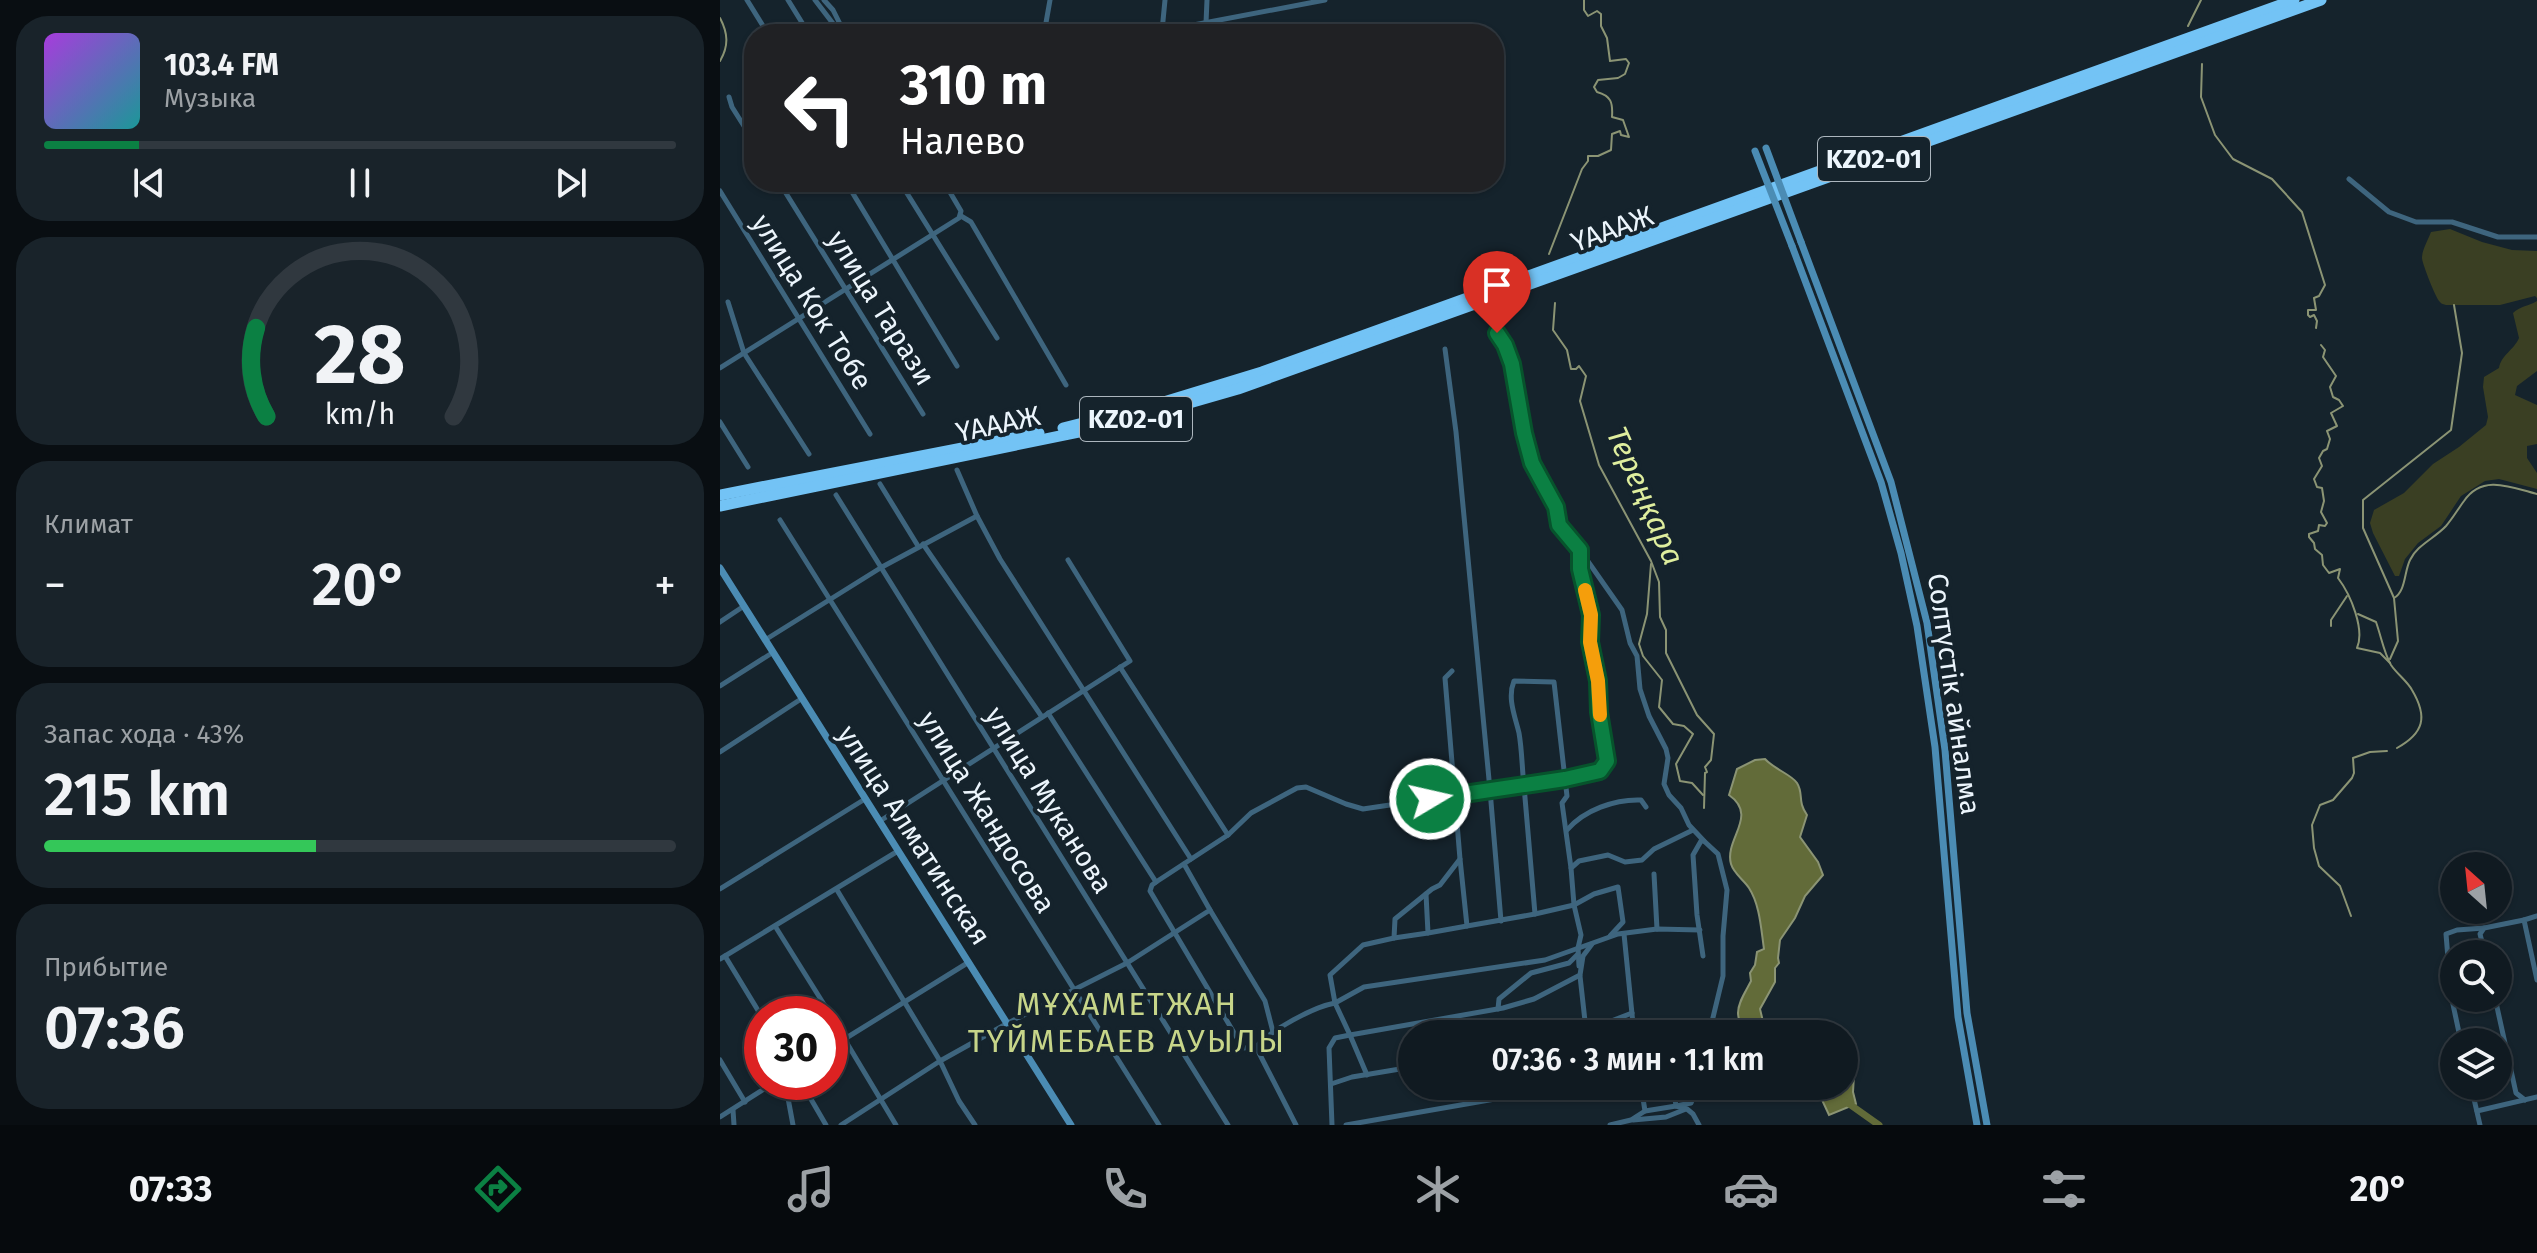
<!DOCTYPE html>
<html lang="ru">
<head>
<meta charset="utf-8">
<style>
  :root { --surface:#101a21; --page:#19232a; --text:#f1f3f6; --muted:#9ca1a5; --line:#30383f; --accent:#0b8043 }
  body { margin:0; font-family:"Fira Sans",sans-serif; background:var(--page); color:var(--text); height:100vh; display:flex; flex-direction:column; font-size:30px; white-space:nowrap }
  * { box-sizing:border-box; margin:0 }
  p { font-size:26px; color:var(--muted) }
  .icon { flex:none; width:44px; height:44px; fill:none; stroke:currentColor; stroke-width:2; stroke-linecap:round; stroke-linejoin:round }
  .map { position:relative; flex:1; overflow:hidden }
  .sheet { display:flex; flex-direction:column; gap:16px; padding:16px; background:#090e12; width:720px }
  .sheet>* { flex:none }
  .banner { position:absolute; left:24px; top:24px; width:760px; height:168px; border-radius:32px; box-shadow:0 2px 6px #0004,0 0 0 2px var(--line); background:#202124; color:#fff; overflow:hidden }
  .needle { width:52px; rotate:333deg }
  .tools { position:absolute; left:1720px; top:852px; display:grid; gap:16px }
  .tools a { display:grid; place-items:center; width:72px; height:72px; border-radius:50%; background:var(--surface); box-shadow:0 2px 6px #0004,0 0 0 2px var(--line); font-size:40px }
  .speed { position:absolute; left:24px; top:996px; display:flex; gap:16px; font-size:40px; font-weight:700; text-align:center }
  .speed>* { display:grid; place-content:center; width:104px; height:104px; border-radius:50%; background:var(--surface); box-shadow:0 2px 6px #0004,0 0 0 2px var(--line); line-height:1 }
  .speed .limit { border:12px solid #d22; background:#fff; color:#111 }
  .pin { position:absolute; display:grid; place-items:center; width:68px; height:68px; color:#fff; margin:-82px -34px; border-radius:50% 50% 50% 0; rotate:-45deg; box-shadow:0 0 8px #0007 }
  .pin .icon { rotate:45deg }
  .me { position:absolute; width:88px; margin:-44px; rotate:81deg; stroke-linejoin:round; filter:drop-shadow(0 0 6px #0008) }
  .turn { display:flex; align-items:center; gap:28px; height:168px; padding:0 24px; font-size:36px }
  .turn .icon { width:104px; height:104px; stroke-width:2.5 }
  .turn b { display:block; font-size:56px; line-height:68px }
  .big { font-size:60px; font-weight:600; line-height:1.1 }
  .sheet .card { flex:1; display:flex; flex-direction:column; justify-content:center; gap:12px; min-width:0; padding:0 28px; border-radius:32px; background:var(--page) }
  .sheet .dial { align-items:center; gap:0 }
  .dial svg { height:208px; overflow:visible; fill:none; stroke:var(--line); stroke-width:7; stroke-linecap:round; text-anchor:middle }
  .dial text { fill:var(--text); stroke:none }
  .song { display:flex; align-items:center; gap:24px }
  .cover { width:96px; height:96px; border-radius:12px; background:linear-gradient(135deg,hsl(280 70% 55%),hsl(180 70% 35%)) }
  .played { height:8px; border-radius:4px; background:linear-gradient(90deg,var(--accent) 15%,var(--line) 15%) }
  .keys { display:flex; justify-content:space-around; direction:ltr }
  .heat { display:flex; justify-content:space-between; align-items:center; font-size:44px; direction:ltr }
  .charge { height:12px; border-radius:6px; background:linear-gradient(90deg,#34c759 43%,var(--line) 0) }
  .trip { position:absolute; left:678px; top:1020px; width:460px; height:80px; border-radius:40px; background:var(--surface); box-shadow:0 2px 6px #0004,0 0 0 2px var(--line); font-weight:600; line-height:80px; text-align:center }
  .tab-bar { display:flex; height:128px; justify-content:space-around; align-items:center; background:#060a0d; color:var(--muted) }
  .tab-bar .icon { width:56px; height:56px }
  .tab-bar .selected { color:var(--accent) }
  .tab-bar b { font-size:36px; color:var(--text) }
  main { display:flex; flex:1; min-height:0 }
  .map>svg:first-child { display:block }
  .green { fill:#3a3f23 }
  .water { fill:#626b39; stroke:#8b9474; stroke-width:2 }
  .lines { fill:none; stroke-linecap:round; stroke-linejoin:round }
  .stream { stroke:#8b9474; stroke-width:2 }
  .river { stroke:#626b39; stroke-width:7 }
  .street { stroke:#3e657e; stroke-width:5 }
  .secondary { stroke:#4b8cb4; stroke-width:7 }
  .highway { stroke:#73c3f5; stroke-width:11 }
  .secondary-bridge { stroke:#4b8cb4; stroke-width:7 }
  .route-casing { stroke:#07532c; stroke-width:20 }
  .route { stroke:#0b8043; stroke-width:14 }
  .slow { stroke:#f59e0b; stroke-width:14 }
  .labels { text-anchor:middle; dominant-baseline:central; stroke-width:8; stroke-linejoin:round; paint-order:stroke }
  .shield { fill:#15232c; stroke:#acb6be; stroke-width:2 }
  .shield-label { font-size:26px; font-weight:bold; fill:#ecf5fc }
  .street-label { font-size:28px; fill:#ecf5fc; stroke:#15232c }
  .water-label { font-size:30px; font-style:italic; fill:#dfee9e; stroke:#15232c }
  .quarter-label { font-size:32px; letter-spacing:2px; fill:#c7d589; stroke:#15232c }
</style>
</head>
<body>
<main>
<section class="sheet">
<div class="card">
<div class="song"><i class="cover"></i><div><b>103.4 FM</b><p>Музыка</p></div></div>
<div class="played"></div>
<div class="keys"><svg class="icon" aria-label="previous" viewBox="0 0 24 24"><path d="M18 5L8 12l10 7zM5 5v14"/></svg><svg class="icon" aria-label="pause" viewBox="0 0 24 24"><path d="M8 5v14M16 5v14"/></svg><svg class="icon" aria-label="next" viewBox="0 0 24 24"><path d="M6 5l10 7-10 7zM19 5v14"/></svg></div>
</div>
<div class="card dial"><svg viewBox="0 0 100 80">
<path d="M14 69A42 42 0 1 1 86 69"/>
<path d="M14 69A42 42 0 0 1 10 35" stroke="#0b8043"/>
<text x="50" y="56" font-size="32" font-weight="700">28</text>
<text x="50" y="72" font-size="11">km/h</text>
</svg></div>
<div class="card"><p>Климат</p>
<div class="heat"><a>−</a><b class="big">20°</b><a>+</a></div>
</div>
<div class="card"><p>Запас хода · 43%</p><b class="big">215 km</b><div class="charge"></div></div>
<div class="card"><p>Прибытие</p><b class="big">07:36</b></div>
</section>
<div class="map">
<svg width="1817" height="1125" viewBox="0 0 1817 1125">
  <rect width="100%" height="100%" fill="#15232c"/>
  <g class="green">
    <path d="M1730 229 1762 242 1792 250 1817 251V298L1815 296 1780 305H1726C1724 304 1721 304 1720 302 1716 299 1702 263 1702 258 1702 250 1708 240 1711 232Z"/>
    <path d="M1817 301V371L1797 386 1795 395 1817 405V444L1807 446V458L1817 473V489L1779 479 1765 481 1741 496 1721 526 1698 543 1685 559 1679 576H1675L1653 533 1650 523 1654 510 1684 493 1713 464 1739 447 1766 425 1768 417 1763 387 1764 377 1779 368C1781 355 1794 350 1799 338L1793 313C1800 306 1809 306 1817 301Z"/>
  </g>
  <g class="water">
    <path d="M1045 759C1054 769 1072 775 1077 783 1084 794 1077 801 1087 815L1080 837 1098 862 1103 875 1085 896 1075 918 1060 940 1058 958 1059 963 1055 968V982L1040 1009 1046 1034H1022C1022 1026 1018 1020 1018 1013 1018 1002 1026 991 1031 981L1030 973 1035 965 1037 952 1044 949C1041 929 1040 905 1029 888 1024 880 1014 874 1011 864 1004 839 1039 816 1009 795L1017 769 1035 760Z"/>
    <polygon points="1124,1067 1134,1075 1133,1092 1136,1104 1109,1115 1097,1089 1089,1086 1124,1086"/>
  </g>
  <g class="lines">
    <g class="stream">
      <path d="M0 18C8 33 9 46 0 61"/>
      <polyline points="1468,26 1481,0"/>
      <polyline points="1482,64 1481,97 1495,135 1513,159 1552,179 1582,212 1605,285 1599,296 1594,298 1596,310 1588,310 1588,315 1590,317 1594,315 1597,321 1596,328"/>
      <path d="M829 254 862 169 868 161V156H878L891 150 892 134 900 131 901 135 909 137 903 120 892 117C893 102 891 96 877 92L874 87 878 80 898 78 905 74 909 63 906 59 890 61 887 38 881 26V14L877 11 868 16 864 10V0"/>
      <polyline points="835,303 833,330 847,350 851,369 856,369 859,366 866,376 860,401 879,465 931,561 939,582 940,617 946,630 946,653 977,715 994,734 991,760 985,767 987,772 985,773 984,808"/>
      <path d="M1601 345 1605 350 1603 357 1616 376 1610 387 1613 397 1619 400 1623 406 1611 413 1617 426 1607 431 1610 439 1607 449 1603 451 1599 458 1602 466 1594 479 1597 487 1602 488 1604 501 1601 512 1607 523 1605 526 1599 525 1598 531 1589 534V537L1594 543 1595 549 1602 555 1603 565 1609 573 1620 569 1618 578C1631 595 1645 630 1637 648L1660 653 1670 663"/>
      <polyline points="931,564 927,614 919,644 923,656 942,680 939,707 953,724 964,726 973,734 956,764 960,781 972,783 983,795"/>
      <polyline points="1674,598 1643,528 1643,500 1731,430 1742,353 1734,305"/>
      <path d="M1638 614 1656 622C1661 636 1664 653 1671 665 1677 674 1687 681 1692 690 1708 717 1704 733 1677 748"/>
      <polyline points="1611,626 1611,620 1627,596"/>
      <path d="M1670 659 1678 641 1674 598C1686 591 1684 572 1690 560 1697 545 1715 538 1726 526 1733 518 1738 509 1744 501 1762 474 1791 487 1817 494"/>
      <polyline points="1631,916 1620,886 1599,866 1594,848 1592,825 1600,805 1613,800 1632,778 1634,773 1633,758 1650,752 1667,751"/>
    </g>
    <polyline class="river" points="1125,1101 1159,1125"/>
    <g class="street">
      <polyline points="27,0 48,34"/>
      <polyline points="68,0 89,34"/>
      <polyline points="95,0 121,34"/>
      <polyline points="104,0 113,10 125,34"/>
      <polyline points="486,23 487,0"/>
      <polyline points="442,31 445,0"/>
      <polyline points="324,34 330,0"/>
      <polyline points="426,34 605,0"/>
      <polyline points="9,97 12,107 34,142"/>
      <polyline points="1629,179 1669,212 1696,222 1732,222 1778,237 1817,237"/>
      <polyline points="59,182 203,414"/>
      <polyline points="126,182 237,366"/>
      <polyline points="180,182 277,338"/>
      <polyline points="0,191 150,434"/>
      <polyline points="241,216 251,222 346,385"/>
      <polyline points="8,302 24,353 89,454"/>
      <polyline points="777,333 785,345 792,364 804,433 812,463 836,507 839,525 860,550 902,610 910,643 917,656 920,689 929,716 946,749 948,758 944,784 949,795 961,808 969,825 984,841"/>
      <polyline points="0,368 239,218 241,211 224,182"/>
      <polyline points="0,422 28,467"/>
      <polyline points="237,470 257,516 280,559 471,859"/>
      <polyline points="160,484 198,546"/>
      <polyline points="116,495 508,1125"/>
      <polyline points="60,520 439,1125"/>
      <polyline points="203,544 322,717"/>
      <polyline points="0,622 24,606"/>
      <polyline points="45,640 162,567 257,516"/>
      <polyline points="400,667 508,835 436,882"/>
      <polyline points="732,671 725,678 740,859 720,885 712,889 675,919 674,938 643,945 610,975 615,1003 644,987 825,960 898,934 937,929 980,930"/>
      <polyline points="0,686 52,653"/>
      <polyline points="328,713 436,882 432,885 430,891 523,1048 536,1047"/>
      <polyline points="0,752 81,699"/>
      <polyline points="160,821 410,661 348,560"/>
      <path d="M847 830C864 810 895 799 921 800L926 807"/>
      <polyline points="508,835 531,813 577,788 586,787 626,804 643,809 770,790 736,432 725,349"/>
      <path d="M851 868 842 803 847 796 845 779 804 786C802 768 802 750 799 733 795 716 787 698 794 681L834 682 845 779 880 771 887 761 879 712 878 681 870 642 871 615 860 569V550"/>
      <polyline points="934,874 937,929"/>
      <polyline points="0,889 145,799"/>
      <polyline points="117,890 220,1061 239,1101 255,1125"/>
      <polyline points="490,910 545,1001 553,1032"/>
      <polyline points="815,914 854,905 874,894 898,887 903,922 890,936"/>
      <polyline points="1817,916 1804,920 1817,980"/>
      <polyline points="55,926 110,1014"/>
      <polyline points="747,926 815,914 804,786 770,790 781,921"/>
      <polyline points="708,933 747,926 740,859"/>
      <polyline points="904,934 914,1034"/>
      <polyline points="674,938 708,933 706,894"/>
      <polyline points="1765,954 1760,934 1764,928 1804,920"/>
      <polyline points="5,956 42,1017"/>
      <polyline points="983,956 977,915 973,855 981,841 984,841 998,854 1007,890 1003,936 1003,976 989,1034"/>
      <polyline points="0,959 178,851"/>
      <polyline points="859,966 858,948 861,935 854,905 851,868 859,861 888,855 905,862 922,860 934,849 973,830"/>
      <polyline points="860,976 866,1030"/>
      <polyline points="1775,998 1796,1093 1805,1100"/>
      <polyline points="778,1009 779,999 811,973 849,963 857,955"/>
      <polyline points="110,1015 176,1125"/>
      <polyline points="947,1030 948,1034"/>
      <polyline points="858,1034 912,1013"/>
      <polyline points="1741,1042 1731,995 1726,934 1737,930 1764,928"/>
      <path d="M536 1047C551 1030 593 1007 615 1003L630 1035 615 1038 609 1048 612 1125"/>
      <polyline points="536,1047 576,1125"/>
      <polyline points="110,1048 249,962"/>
      <polyline points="0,1060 25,1102"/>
      <polyline points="647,1075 630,1035 783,1008 814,999 860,975 863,956 872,944"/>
      <polyline points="65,1082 73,1125"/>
      <polyline points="81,1082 106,1125"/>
      <polyline points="611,1084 632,1077 692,1067"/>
      <polyline points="921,1086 925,1111"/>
      <polyline points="953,1086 956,1106 971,1103 978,1086"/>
      <polyline points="1751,1086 1760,1125"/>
      <polyline points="13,1110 14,1125"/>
      <polyline points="1757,1111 1817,1097"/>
      <polyline points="0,1117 55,1082"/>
      <polyline points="913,1120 946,1117 966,1109"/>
      <polyline points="121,1125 220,1061 288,1023 407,963 490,910 464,864"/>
      <polyline points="626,1125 798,1095"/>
      <polyline points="890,1125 911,1120 925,1111 956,1106 967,1109 973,1114 979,1125"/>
    </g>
    <g class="secondary">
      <polyline points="1081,242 1171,482 1207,623 1225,750 1247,1013 1267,1125"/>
      <polyline points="1072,246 1161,482 1181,553 1197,626 1215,747 1238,1017 1257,1125"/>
      <polyline points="0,568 351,1125"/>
    </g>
    <g class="highway">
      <polyline points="343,428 434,405 542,372 1574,0"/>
      <polyline points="0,495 319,433"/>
      <polyline points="0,506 393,425 518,389 1601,0"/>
    </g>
    <g class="secondary-bridge">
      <polyline points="1046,148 1081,242"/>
      <polyline points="1035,151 1072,246"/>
    </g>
  </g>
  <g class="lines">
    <defs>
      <polyline id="route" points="710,799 845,779 880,771 887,761 879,712 878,681 870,642 871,615 860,569 860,550 839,525 836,507 812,463 804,433 792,364 785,345 777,333"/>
    </defs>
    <use href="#route" class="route-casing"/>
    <use href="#route" class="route"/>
    <polyline class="slow" points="865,590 871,615 870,642 878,681 880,715"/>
  </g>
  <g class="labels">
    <g class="shield">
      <rect x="1098" y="137" width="112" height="44" rx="6"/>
      <rect x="360" y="397" width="112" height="44" rx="6"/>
    </g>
    <g class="shield-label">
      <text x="1154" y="159">KZ02-01</text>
      <text x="416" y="419">KZ02-01</text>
    </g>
    <g class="street-label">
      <text transform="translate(892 229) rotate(-20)">ҮАААЖ</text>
      <text transform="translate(92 302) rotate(58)">улица Кок Тобе</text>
      <text transform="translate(161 308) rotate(58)">улица Тарази</text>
      <text transform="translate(278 424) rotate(-12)">ҮАААЖ</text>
      <text transform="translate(1234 694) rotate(82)">Солтүстік айналма</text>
      <text transform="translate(329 800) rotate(58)">улица Муканова</text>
      <text transform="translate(267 812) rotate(58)">улица Жандосова</text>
      <text transform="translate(194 835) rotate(57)">улица Алматинская</text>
    </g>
    <g class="water-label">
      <text transform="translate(925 496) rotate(66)">Тереңқара</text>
    </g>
    <g class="quarter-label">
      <text x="407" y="1004">МҰХАМЕТЖАН<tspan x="407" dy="37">ТҮЙМЕБАЕВ АУЫЛЫ</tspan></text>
    </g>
  </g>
</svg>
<div class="tools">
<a><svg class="needle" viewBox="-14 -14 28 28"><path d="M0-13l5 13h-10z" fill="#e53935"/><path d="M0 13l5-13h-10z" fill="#9ca1a5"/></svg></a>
<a><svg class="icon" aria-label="search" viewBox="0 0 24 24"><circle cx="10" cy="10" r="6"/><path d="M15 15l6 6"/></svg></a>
<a><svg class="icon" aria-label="layers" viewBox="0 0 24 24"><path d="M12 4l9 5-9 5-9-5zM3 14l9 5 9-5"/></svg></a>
</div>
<div class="speed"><div class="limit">30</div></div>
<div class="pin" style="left:777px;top:333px;background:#d93025"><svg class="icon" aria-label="arrive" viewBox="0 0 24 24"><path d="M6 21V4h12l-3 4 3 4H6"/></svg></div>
<svg class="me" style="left:710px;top:799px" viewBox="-20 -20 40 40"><circle r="17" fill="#0b8043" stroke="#fff" stroke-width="3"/><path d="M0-11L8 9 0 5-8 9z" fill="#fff"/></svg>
<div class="trip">07:36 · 3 мин · 1.1 km</div>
<div class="banner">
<div class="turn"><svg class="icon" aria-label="left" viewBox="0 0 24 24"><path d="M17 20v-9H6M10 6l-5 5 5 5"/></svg><div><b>310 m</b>Налево</div></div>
</div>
</div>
</main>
<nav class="tab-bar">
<b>07:33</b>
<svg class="icon selected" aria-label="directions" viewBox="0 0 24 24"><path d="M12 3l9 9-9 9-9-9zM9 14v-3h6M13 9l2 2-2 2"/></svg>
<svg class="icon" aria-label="music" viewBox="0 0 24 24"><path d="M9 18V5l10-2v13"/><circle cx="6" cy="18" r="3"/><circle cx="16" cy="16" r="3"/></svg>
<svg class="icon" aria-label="phone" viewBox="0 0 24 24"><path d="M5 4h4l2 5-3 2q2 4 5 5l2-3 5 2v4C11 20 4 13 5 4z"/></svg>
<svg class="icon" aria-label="climate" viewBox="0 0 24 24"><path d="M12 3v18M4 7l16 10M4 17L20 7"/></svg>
<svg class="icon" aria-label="car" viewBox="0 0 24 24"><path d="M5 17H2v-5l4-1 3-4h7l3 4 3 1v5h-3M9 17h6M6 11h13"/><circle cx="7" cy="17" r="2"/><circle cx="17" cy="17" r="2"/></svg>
<svg class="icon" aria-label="filters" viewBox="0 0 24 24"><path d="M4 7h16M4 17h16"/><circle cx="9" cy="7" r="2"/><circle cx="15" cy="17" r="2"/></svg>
<b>20°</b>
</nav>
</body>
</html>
